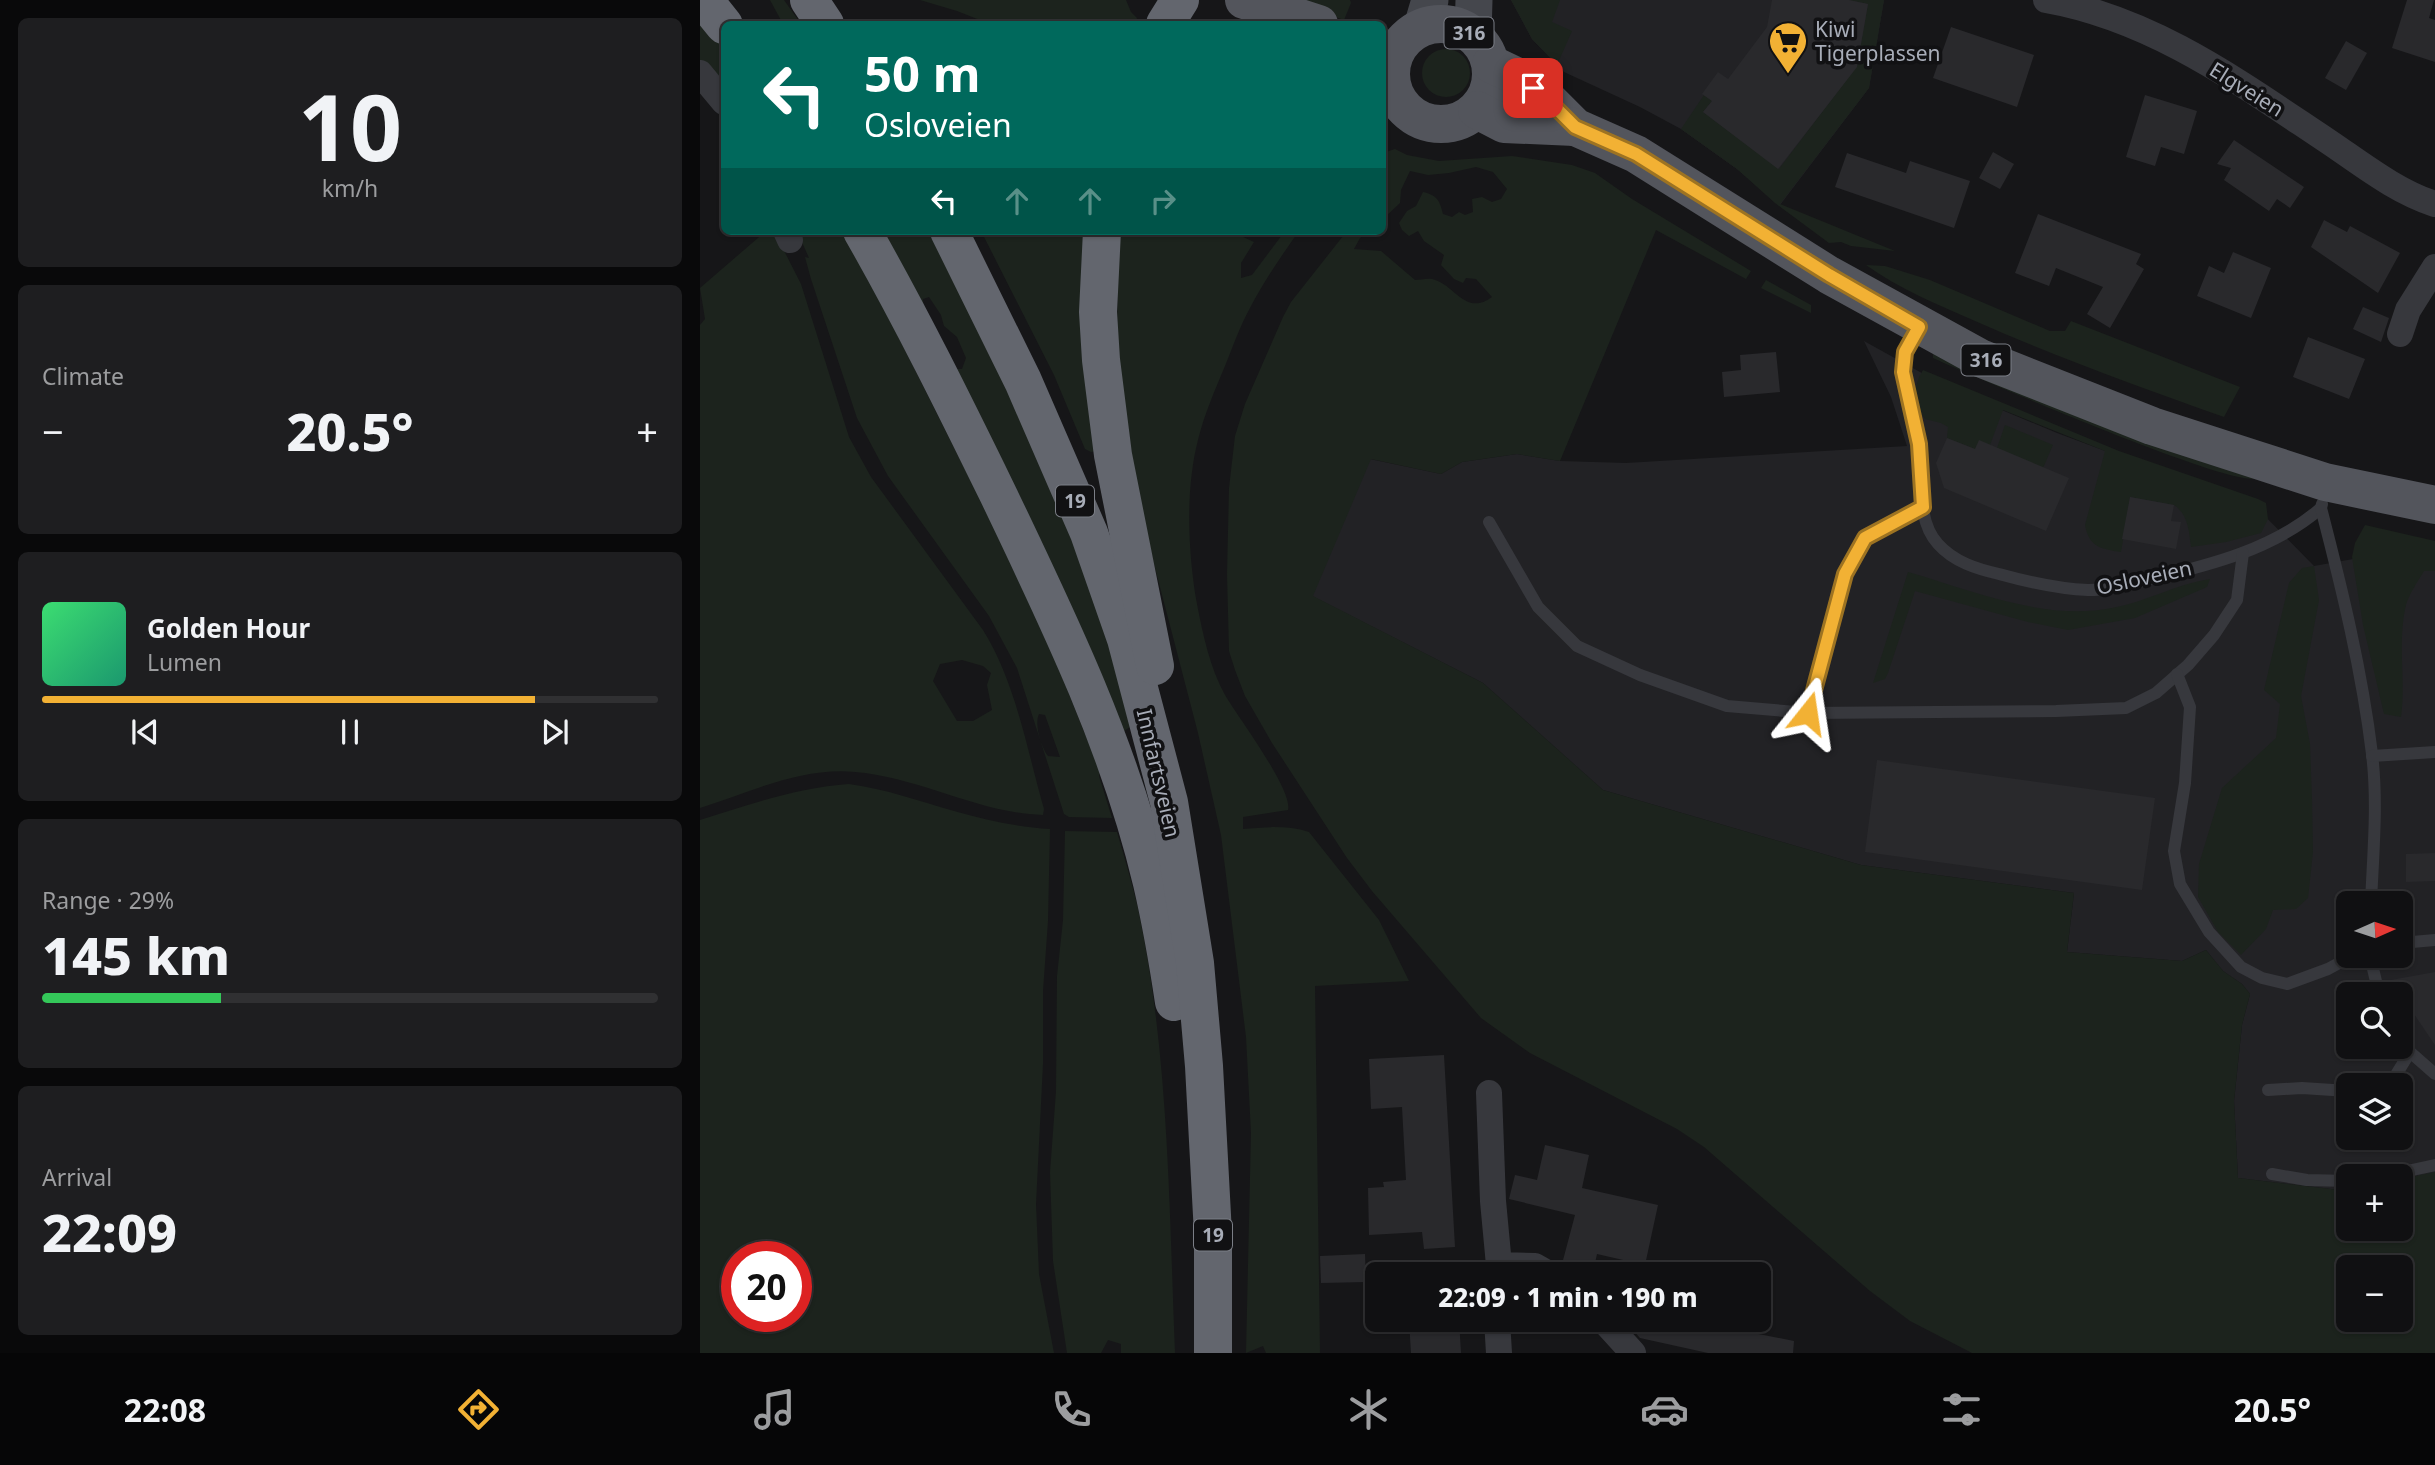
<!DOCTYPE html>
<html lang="en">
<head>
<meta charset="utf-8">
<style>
  :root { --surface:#101012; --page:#1e1e20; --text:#f1f3f6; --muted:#9c9d9f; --line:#303032; --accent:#f2b134 }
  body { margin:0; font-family:"Noto Sans",sans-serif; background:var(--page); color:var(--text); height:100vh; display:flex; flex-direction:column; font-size:26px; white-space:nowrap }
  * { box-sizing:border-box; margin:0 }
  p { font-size:23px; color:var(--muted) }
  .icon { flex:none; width:38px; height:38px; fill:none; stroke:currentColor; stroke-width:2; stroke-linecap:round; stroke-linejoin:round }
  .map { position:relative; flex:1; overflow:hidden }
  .details { display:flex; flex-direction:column; gap:18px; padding:18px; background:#09090a; width:700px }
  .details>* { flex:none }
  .banner { position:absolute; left:21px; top:21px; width:665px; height:214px; border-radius:10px; box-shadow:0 2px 5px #0004,0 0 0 2px var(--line); background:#00695c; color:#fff; overflow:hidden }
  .needle { width:46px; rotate:87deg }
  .tools { position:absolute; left:1636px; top:891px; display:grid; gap:14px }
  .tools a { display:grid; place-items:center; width:77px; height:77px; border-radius:10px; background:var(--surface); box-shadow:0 2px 5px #0004,0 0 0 2px var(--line); font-size:35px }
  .speed { position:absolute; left:21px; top:1241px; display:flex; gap:14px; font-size:35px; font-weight:700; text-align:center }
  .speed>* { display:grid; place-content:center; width:91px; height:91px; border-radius:50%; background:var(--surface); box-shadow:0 2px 5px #0004,0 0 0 2px var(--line); line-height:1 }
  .speed .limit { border:10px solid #d22; background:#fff; color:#111 }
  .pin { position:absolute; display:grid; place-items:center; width:60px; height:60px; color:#fff; margin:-30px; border-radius:14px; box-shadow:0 4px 10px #0006 }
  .me { position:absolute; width:77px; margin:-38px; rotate:15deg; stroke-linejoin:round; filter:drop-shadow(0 0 5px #0008) }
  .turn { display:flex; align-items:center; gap:24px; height:147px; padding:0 28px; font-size:32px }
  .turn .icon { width:91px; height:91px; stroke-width:2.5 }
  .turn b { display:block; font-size:49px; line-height:60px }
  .lanes { display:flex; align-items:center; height:66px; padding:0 28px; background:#0003; justify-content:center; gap:35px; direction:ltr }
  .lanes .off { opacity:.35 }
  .big { font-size:52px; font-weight:800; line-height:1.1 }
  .details .tile { flex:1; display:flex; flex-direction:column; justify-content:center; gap:10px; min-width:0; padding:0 24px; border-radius:10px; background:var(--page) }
  .details .dial { align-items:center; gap:0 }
  .dial b { font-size:91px; line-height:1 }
  .song { display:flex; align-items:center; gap:21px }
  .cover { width:84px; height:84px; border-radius:10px; background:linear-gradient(135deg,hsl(140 70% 55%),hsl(160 70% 35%)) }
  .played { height:7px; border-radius:4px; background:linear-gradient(90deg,var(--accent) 80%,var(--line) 80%) }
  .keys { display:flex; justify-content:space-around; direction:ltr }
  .heat { display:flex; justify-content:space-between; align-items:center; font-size:38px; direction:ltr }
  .charge { height:10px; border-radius:5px; background:linear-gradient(90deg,#34c759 29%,var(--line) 0) }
  .trip { position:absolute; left:665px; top:1262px; width:406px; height:70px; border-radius:10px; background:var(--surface); box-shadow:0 2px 5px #0004,0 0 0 2px var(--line); font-weight:800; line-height:70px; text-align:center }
  .menu { display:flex; height:112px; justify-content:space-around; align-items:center; background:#060607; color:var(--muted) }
  .menu .icon { width:49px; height:49px }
  .menu .current { color:var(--accent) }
  .menu b { font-size:32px; color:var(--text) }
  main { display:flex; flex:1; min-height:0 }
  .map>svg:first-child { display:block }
  .built { fill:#222225; fill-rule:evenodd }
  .green { fill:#1c231d; fill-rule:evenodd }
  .building { fill:#29292c }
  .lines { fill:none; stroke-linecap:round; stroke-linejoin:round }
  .lane { stroke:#37383d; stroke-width:12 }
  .street { stroke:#37383d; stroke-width:26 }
  .secondary { stroke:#45474d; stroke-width:37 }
  .primary { stroke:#53555c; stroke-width:38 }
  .highway { stroke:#63666e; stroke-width:38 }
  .route-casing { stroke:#9d7322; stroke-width:18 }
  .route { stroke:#f2b134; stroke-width:12 }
  .labels { text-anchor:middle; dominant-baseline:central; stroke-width:7; stroke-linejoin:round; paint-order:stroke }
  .shield { fill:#111113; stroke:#7b7e86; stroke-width:2 }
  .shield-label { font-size:19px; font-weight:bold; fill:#a8adb8 }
  .poi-label { font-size:21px; fill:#a8adb8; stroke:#111113; text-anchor:start }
  .street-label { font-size:21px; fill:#a8adb8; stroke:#111113 }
</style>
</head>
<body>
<main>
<section class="details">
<div class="tile dial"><b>10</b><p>km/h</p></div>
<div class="tile"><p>Climate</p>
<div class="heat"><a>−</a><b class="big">20.5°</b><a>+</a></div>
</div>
<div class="tile">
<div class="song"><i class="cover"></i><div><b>Golden Hour</b><p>Lumen</p></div></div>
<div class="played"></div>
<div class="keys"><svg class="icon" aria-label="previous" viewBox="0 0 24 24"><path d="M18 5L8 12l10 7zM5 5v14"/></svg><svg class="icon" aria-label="pause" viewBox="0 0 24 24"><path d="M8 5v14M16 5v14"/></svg><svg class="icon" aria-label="next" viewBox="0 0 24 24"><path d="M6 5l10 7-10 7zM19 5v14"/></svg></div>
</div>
<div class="tile"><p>Range · 29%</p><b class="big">145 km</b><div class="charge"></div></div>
<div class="tile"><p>Arrival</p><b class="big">22:09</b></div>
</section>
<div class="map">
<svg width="1735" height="1353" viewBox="0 0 1735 1353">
  <rect width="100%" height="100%" fill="#161618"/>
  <g class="built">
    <polygon points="811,0 1184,0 1169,88 1080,205 1037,169 981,129 940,107 864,72 832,39"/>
    <path d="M1164 341 1247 387 1357 433 1443 465 1551 502 1614 566 1653 559 1685 536 1735 547V1201L1701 1197V1176H1648V1191L1538 1178 1534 1101 1542 1025 1550 994 1542 984 1523 971 1506 950 1482 961 1367 952 1374 893 1161 865 903 790 783 683 612 596 670 459 741 474 762 462 817 454 860 461 926 463 1207 446 1191 397ZM1648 903H1701V956H1648ZM1648 994H1701V1046H1648ZM1648 1085H1701V1138H1648Z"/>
  </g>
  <g class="green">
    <polygon points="70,0 84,0 101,24 83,24"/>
    <polygon points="220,0 426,0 431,12 437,18 435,24 290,24 257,11"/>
    <polygon points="585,0 650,0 651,3 644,20"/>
    <polygon points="811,0 860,0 852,22 872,31 857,65 832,39"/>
    <polygon points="1149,0 1184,0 1169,88 1080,204 1195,251 1151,246 1141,242 1129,243 1075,203 1037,169 981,129 1004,95 1012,101 1003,112 1079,169 1157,66 1168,4"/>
    <polygon points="0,17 24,47 24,90 0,60"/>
    <circle cx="746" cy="73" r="24"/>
    <path d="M695 149 707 155 739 161 812 156 872 165 895 173 932 199 1051 271 1046 279 956 230 860 461 817 454 762 462 741 474 671 459 613 596 783 683 903 790 1161 865 1374 893 1367 952 1482 961 1506 950 1523 971 1542 984 1550 994 1542 1025 1534 1101 1538 1178 1648 1191V1228H1701V1179L1735 1172V1353H1272L1210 1321 1170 1291 1004 1147 977 1129 830 1053 781 1018 672 891 647 858 572 743 545 696 535 670 529 651 527 574 529 488 535 436 545 404 583 317 591 302 647 231H668L660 238 654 249 681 251 715 280C720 280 727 278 732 279 755 284 765 317 792 297L776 279 766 278 763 283 754 279 741 265 744 255 724 241 718 231 709 236 702 230 699 223 707 211 716 206 723 192C737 195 740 201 743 214L752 217 759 212 765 215 773 212 772 199 782 197 792 202 801 199 807 189 793 172 776 167 749 173 728 175 710 171 701 190 700 203 683 219V153ZM1648 1267H1701V1320H1648Z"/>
    <path d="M66 231H74L101 284 149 437 171 477 283 630C316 683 327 750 344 809L343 815C278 813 219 777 155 772 102 767 50 792 0 808V325L5 319 0 288ZM262 660 283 666 291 673 287 685 292 710 273 721H257L233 681 240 664Z"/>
    <path d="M97 231H145L331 600 400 771 399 776 412 818 369 817 364 814 317 668 289 616 188 476 157 418 111 279 105 257 109 258ZM339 714 345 715 360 757 348 756C341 747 334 724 339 714Z"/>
    <path d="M177 231H228L295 360 370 533 409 641 430 727 424 731ZM229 297 241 315 244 326 257 337 266 358 262 369H254L224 313 223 299Z"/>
    <polygon points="281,231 387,231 397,451 391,452 385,449 354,375"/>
    <path d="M418 231H537L541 236 554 242 541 263V278L552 275 585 231H599C577 262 554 296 539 331 534 342 530 354 525 366 515 390 504 415 498 440 485 490 488 554 497 604 503 635 510 668 525 695 538 717 593 790 588 810L543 817V829C565 827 587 825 609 832L679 920 709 981 615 986 620 1353H566L563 1346 546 1353 551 1133 546 1037 521 835 498 733 454 564 437 489 417 353Z"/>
    <path d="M1166 265 1185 266 1230 280 1350 331H1365L1371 321 1540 387 1524 417C1440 387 1356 357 1275 321 1237 304 1199 289 1166 265Z"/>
    <polygon points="1066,280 1111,305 1111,313 1061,288"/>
    <path d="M1233 353 1555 478C1532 488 1272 376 1233 358Z"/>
    <path d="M1223 370 1419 451 1558 499 1566 503 1568 519 1561 533 1526 542 1491 547C1489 531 1488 514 1474 505L1430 497 1421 552C1401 549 1389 547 1385 525L1405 451 1303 410 1290 445 1275 449 1247 438 1248 427 1241 423 1225 419C1214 403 1212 387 1223 370Z"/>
    <polygon points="1305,425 1353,445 1343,468 1297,448"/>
    <path d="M1665 525 1735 541V571H1724C1718 581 1709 594 1706 605 1697 642 1706 680 1701 717L1684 714 1663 625 1652 557 1655 543Z"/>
    <polygon points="1614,566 1619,600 1601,696 1610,744 1612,799 1613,852 1608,898 1596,909 1573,910 1566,929 1541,955 1518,932 1498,897 1499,864 1522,788 1576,738 1580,704 1564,690 1589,583 1602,568"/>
    <path d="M1208 572C1274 591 1343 621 1412 608 1446 602 1476 584 1510 579L1507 587 1435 618 1368 630 1328 622 1215 591 1188 673 1185 679 1173 683Z"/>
    <path d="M149 784C186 789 219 801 254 811 285 820 318 827 350 829L348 921 343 991V1064L336 1204 339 1274 354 1353H0V820C48 805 99 787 149 784ZM37 1256H96V1316H37Z"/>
    <path d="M365 831 417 832C424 856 431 880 437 904 469 1049 469 1205 475 1353H421V1344L408 1340 401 1353H367L353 1261 350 1172 356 1091 357 976 363 920Z"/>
  </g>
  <g class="building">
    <polygon points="1072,0 1149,0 1168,4 1157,67 1078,169 1003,112 1012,101 1002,94 1018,72 1028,79 1067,27"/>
    <polygon points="1707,0 1734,0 1729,18 1735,20 1735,62 1692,48"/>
    <polygon points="1251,27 1334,55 1317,107 1233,78"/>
    <polygon points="1646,41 1667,53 1646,90 1625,78"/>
    <polygon points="1445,95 1497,111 1484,154 1461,147 1455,166 1426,157"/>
    <polygon points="1534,140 1604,187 1590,208 1577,199 1569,211 1524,180 1531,168 1517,164"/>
    <polygon points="1293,152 1314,164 1300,189 1279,178"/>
    <polygon points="1147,153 1206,173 1210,161 1270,181 1254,228 1135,187"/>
    <polygon points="1338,214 1441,254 1436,264 1444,269 1410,328 1387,314 1403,287 1356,268 1349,286 1315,273"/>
    <polygon points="1624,220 1647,232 1650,226 1700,253 1678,293 1611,247"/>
    <polygon points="1533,252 1571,268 1551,318 1497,296 1509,266 1524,273"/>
    <polygon points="1663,307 1689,318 1681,342 1653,329"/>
    <polygon points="1608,337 1665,359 1649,399 1593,377"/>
    <polygon points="1076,352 1080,392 1024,397 1022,372 1041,370 1040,355"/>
    <polygon points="1247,438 1275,449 1279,440 1369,478 1346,531 1244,488 1236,463"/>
    <polygon points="1430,497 1474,505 1471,521 1481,522 1476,549 1422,539"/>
    <polygon points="1177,760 1455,798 1442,890 1165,852"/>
    <polygon points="1735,853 1735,881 1706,882 1706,854"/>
    <polygon points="1735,972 1735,1045 1691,980"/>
    <polygon points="744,1055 755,1247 724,1249 722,1232 669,1235 668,1188 684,1187 683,1182 706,1180 702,1107 671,1109 669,1059"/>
    <polygon points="845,1145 889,1155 882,1188 958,1205 945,1265 897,1254 893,1272 862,1264 875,1215 809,1199 815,1175 837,1180"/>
    <polygon points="665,1254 666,1282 621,1283 620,1256"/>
    <polygon points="988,1260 1025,1268 1024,1274 984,1274"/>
    <polygon points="709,1320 759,1320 761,1353 711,1353"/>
    <polygon points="924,1320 1014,1320 1013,1325 1094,1341 1093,1353 1008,1353 940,1338"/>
  </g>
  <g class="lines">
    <g class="lane">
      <path d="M1218 330C1213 337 1207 345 1205 353 1198 379 1214 416 1219 442 1225 475 1214 518 1238 544 1254 562 1277 569 1299 574 1328 582 1358 589 1388 590 1409 590 1430 584 1451 579 1510 565 1574 549 1621 508"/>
      <path d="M1622 504 1621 508C1642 589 1662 671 1672 754 1678 803 1673 854 1671 903"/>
      <polyline points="789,522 838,607 877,646 940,675 1027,706 1108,713 1356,711 1426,708 1456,693 1488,665 1514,635 1537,600 1543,553"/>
      <polyline points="1477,674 1490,707 1485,783 1474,851 1480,884 1509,932 1541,967 1562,978 1587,984 1628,969 1652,956"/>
      <polyline points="1108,713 1145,574 1165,539 1223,507"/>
      <polyline points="1672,756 1735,752"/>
      <polyline points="1701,943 1735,940"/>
      <polyline points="1670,956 1679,994"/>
      <polyline points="1701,1040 1710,1052 1735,1074"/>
      <polyline points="1687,1085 1691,1083 1710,1052"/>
      <polyline points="1568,1090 1602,1088 1648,1091"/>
      <polyline points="1572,1174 1607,1180 1648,1181"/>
      <polyline points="1684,1176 1735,1165"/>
    </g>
    <g class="street">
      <path d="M1346 0C1454 19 1540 83 1629 142 1663 165 1697 192 1735 204"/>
      <polyline points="0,73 24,102"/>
      <polyline points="86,231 90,240"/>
      <polyline points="1700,334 1708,310 1735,267"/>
      <polyline points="789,1093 793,1201 799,1265 835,1266 849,1274"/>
      <polyline points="797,1320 799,1353"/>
      <polyline points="903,1320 933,1353"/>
    </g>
    <g class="secondary">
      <polyline points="722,27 730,0"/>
      <polyline points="773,35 774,0"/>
    </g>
    <g class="primary">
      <polyline points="544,0 619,24"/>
      <circle cx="741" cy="74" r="50"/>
      <polyline points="791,64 820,78 845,97 875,127 936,154 1129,275 1280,358 1452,426 1554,459 1625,482 1735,505"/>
      <polyline points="777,110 804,124 875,127"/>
    </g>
    <g class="highway">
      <polyline points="4,0 24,25"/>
      <polyline points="109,0 125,24"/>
      <polyline points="465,24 480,0"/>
      <path d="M162 231C211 317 255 406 298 494 358 619 420 747 452 883 461 922 468 962 474 1002"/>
      <polyline points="249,231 323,381 389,533 426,639 469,802 495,963 504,1066 513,1234 513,1353"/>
      <polyline points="402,231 398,312 401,360 413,455 455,666"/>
    </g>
  </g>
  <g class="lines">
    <defs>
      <polyline id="route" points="833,88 845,97 875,127 936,154 1129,275 1219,327 1205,352 1203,372 1219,444 1223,507 1165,538 1145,574 1108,713"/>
    </defs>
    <use href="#route" class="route-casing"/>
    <use href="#route" class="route"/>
  </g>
  <defs>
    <symbol id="supermarket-pin" viewBox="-11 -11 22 30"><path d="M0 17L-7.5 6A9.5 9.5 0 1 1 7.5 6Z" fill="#f2b134" stroke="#111113"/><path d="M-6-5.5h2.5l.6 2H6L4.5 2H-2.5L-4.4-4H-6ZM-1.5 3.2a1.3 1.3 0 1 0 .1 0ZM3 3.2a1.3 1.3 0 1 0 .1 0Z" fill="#111"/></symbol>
  </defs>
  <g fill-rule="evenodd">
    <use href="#supermarket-pin" x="1066" y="19" width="44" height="60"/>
  </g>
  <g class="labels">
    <g class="shield">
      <rect x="744.5" y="17.5" width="49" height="31" rx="5"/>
      <rect x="1261.5" y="344.5" width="49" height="31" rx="5"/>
      <rect x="356" y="485.5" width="38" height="31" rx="5"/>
      <rect x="494" y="1219.5" width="38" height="31" rx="5"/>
    </g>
    <g class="shield-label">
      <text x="769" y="33">316</text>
      <text x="1286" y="360">316</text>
      <text x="375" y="501">19</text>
      <text x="513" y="1235">19</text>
    </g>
    <g class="poi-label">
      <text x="1115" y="29">Kiwi<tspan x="1115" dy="24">Tigerplassen</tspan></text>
    </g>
    <g class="street-label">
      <text transform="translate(1547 89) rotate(32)">Elgveien</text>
      <text transform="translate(1444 577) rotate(-12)">Osloveien</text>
      <text transform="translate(459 773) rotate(77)">Innfartsveien</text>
    </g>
  </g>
</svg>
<div class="tools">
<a><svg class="needle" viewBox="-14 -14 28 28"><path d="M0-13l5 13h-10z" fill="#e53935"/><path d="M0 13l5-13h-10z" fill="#9c9d9f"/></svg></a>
<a><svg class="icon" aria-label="search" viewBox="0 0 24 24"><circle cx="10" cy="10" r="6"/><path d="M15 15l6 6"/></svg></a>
<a><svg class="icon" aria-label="layers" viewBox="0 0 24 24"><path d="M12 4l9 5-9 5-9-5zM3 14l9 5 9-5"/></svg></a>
<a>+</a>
<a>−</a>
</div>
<div class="speed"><div class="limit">20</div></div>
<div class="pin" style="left:833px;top:88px;background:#d93025"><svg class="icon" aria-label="arrive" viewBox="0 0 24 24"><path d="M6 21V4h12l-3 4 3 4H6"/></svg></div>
<svg class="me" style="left:1108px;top:713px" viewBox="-20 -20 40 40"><path d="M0-17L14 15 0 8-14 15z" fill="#f2b134" stroke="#fff" stroke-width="4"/></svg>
<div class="trip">22:09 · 1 min · 190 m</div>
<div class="banner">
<div class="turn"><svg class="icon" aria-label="left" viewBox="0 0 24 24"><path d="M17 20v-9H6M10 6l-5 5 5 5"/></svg><div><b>50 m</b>Osloveien</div></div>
<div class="lanes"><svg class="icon" aria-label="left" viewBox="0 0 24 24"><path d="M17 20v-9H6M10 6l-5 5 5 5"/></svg><svg class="icon off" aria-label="ahead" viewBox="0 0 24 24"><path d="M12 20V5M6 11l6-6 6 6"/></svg><svg class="icon off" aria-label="ahead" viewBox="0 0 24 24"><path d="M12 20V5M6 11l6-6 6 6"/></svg><svg class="icon off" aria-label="right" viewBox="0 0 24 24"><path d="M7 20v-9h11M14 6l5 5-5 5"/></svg></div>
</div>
</div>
</main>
<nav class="menu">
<b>22:08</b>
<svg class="icon current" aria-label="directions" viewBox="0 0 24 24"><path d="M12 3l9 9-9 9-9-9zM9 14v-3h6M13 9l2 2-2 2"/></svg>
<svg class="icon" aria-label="music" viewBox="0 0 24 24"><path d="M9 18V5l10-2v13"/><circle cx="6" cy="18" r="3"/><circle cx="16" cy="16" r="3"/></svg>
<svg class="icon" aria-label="phone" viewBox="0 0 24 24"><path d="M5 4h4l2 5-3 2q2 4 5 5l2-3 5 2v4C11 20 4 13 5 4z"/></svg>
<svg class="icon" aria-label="climate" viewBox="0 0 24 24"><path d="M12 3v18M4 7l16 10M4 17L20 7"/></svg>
<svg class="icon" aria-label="car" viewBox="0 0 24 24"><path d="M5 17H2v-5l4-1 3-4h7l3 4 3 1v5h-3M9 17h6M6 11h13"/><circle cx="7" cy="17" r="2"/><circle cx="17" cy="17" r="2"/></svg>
<svg class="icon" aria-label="filters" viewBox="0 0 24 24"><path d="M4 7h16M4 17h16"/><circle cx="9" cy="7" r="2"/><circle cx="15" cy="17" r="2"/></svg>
<b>20.5°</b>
</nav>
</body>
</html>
